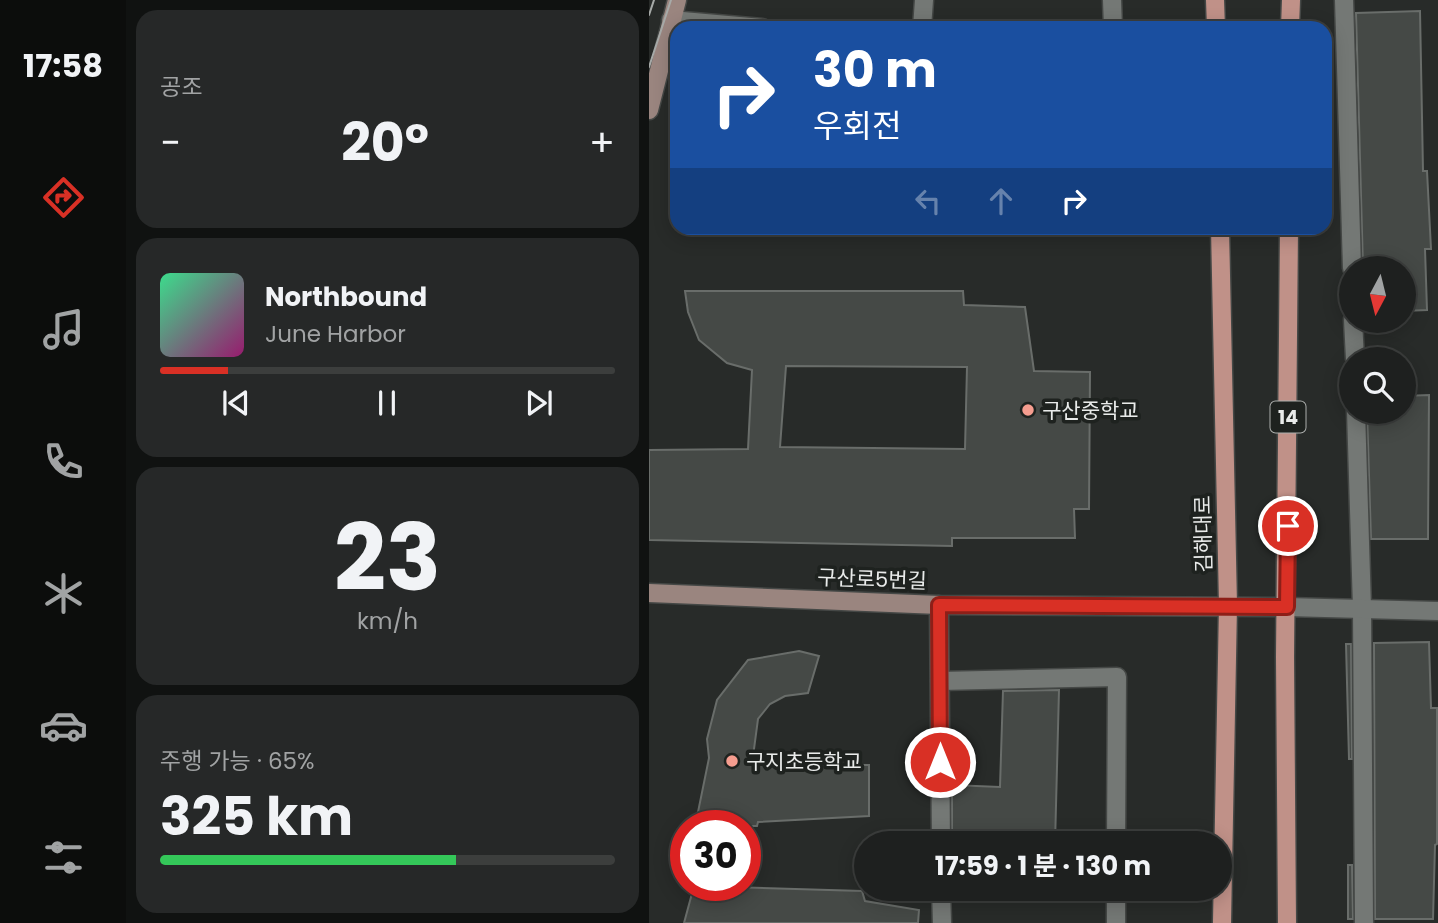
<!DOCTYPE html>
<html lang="ko">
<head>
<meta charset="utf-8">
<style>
  :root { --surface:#1e201f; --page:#262828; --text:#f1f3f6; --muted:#a1a3a4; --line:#3c3e3d; --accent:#d93025 }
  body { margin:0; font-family:Poppins,"Noto Sans KR",sans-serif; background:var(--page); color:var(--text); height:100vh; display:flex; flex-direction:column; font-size:26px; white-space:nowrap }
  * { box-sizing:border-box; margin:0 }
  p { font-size:23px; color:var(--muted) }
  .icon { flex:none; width:38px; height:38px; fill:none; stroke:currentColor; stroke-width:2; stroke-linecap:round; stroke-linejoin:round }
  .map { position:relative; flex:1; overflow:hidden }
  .sheet { display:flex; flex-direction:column; gap:10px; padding:10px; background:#101211; width:523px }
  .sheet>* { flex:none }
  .banner { position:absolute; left:21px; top:21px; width:662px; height:214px; border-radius:21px; box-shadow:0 4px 18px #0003,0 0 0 2px var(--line); background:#1a4fa0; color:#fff; overflow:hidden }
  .needle { width:46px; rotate:187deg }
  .buttons { position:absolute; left:690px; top:256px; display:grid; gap:14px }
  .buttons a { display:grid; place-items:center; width:77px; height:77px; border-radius:50%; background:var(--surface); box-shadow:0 4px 18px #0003,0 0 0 2px var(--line); font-size:35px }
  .speed { position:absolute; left:21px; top:810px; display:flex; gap:14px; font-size:35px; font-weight:700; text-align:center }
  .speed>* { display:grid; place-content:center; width:91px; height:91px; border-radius:50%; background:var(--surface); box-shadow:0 4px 18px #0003,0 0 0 2px var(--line); line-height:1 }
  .speed .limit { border:10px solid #d22; background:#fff; color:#111 }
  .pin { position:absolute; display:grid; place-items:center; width:60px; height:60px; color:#fff; margin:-30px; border:4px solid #fff; border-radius:50%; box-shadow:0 2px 7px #0007 }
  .me { position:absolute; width:77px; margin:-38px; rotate:0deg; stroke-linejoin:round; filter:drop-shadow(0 0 5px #0008) }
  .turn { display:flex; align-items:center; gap:24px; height:147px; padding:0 28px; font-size:32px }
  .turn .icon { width:91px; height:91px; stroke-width:2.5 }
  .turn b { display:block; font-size:49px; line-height:60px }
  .lanes { display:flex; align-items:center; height:66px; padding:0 28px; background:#0003; justify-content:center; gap:35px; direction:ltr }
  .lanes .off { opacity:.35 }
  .big { font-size:52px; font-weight:700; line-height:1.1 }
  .sheet .tile { flex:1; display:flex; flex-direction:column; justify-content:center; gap:10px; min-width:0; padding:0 24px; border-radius:21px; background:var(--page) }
  .sheet .dial { align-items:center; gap:0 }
  .dial b { font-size:91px; line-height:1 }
  .song { display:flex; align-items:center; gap:21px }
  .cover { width:84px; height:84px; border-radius:10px; background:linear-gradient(135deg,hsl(150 70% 55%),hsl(320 70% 35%)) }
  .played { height:7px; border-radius:4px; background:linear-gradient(90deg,var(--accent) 15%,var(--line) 15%) }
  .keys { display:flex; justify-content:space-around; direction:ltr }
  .heat { display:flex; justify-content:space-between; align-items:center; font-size:38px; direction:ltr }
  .charge { height:10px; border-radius:5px; background:linear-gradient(90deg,#34c759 65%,var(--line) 0) }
  .trip { position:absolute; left:205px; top:831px; width:378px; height:70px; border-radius:35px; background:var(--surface); box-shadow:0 4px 18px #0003,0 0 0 2px var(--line); font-weight:700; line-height:70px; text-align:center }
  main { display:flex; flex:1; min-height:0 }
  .menu { display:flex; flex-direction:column; width:126px; justify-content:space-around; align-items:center; background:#0c0d0c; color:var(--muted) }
  .menu .icon { width:49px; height:49px }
  .menu .selected { color:var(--accent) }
  .menu b { font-size:32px; color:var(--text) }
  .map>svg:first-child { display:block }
  .building { fill:#454946; stroke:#696d6a; stroke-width:2; fill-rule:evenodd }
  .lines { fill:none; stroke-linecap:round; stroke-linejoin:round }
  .street-casing { stroke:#454846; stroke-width:21 }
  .secondary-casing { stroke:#454846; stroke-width:21 }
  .primary-casing { stroke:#454846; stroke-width:21 }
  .street { stroke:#747875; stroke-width:18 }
  .secondary { stroke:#9a857f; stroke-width:18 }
  .primary { stroke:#c09188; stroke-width:18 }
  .tram { stroke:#a7aaa8; stroke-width:2 }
  .route-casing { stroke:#8d1f18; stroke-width:18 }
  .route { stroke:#d93025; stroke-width:12 }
  .poi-dot { fill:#f59d8f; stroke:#1e221f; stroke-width:2.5 }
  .labels { text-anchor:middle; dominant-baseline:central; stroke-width:7; stroke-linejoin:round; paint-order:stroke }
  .shield { fill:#1e221f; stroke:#acafad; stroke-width:2 }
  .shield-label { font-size:19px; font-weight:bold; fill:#e9ebea }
  .poi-label { font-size:21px; fill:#e9ebea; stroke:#1e221f; text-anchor:start }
  .street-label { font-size:21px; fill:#e9ebea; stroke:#1e221f }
</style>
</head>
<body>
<main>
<nav class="menu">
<b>17:58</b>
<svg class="icon selected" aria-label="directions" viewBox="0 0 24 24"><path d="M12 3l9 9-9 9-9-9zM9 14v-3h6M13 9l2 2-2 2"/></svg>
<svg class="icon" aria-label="music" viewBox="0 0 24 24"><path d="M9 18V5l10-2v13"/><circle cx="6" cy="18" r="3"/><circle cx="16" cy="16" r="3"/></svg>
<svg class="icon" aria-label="phone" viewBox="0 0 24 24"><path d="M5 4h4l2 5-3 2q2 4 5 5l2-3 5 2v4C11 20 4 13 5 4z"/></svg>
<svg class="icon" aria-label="climate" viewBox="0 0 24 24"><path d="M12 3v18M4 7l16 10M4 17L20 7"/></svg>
<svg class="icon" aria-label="car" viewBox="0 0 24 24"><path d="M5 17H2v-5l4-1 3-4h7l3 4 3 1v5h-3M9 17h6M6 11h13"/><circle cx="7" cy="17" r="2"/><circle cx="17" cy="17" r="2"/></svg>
<svg class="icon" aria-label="filters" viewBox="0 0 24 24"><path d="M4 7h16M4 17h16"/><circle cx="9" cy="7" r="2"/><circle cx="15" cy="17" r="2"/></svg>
</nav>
<section class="sheet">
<div class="tile"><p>공조</p>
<div class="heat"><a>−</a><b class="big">20°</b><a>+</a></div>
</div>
<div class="tile">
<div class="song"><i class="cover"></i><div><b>Northbound</b><p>June Harbor</p></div></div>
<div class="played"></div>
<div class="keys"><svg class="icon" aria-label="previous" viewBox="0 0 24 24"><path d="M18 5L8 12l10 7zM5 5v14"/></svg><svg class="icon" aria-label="pause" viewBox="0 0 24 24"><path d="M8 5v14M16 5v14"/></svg><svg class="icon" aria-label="next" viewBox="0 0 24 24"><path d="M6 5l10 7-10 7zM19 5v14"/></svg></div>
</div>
<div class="tile dial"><b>23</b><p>km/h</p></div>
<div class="tile"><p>주행 가능 · 65%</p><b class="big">325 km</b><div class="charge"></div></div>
</section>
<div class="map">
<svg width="789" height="923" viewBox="0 0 789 923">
  <rect width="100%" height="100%" fill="#282b29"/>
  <g class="building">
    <polygon points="771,11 774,171 778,171 782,249 776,249 778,310 754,311 754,268 714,268 707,13"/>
    <path d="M36 291H314L315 305 376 307 385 371 441 372 440 509H425L426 538H303V546L0 540V450L99 449 103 370 78 363 50 340 39 312ZM137 366 318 367 316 449 131 447Z"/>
    <polygon points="780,395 779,539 722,539 718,411 754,411 754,396"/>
    <polygon points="780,642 782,708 788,708 788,844 786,845 784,919 726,919 725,643"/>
    <polygon points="697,644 702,644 703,759 700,759"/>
    <polygon points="150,651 170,656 159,693 136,696 121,704 109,719 103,764 220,765 220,816 109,822 108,826 96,826 49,812 60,758 58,739 68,700 99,660"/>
    <polygon points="410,690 406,844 303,844 303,785 351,787 354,691"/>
    <polygon points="699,865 703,865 704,919 699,919"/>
    <polygon points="45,886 213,891 216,901 270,910 269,923 35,923"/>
  </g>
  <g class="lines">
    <defs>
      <g id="street">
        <polyline points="463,0 464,28"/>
        <polyline points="695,0 703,268"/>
        <polyline points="22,20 113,28"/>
        <polyline points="273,28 275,0"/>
        <polyline points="704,320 706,359"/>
        <polyline points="707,411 713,608 715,923"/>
        <polyline points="290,605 292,844"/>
        <polyline points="638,607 789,611"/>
        <polyline points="291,681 468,677 467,844"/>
        <polyline points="292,889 293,923"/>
        <polyline points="467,923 467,889"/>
      </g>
      <g id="secondary">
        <polyline points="0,110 28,0"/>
        <polyline points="0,593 290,605 638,607"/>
      </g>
      <g id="primary">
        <polyline points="566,0 567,28"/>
        <polyline points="641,28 642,0"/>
        <polyline points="571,228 579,605 573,923"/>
        <polyline points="638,923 636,657 640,228"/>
      </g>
    </defs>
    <use href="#street" class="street-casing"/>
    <use href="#secondary" class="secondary-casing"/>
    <use href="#primary" class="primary-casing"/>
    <use href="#street" class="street"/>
    <use href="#secondary" class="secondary"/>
    <use href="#primary" class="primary"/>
    <g class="tram">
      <polyline points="0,15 5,0"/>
      <polyline points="0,67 22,0"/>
    </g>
  </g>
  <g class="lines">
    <defs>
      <polyline id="route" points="291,762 290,605 638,607 639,526"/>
    </defs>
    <use href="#route" class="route-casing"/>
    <use href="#route" class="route"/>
  </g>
  <g class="poi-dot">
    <circle cx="379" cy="410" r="7"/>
    <circle cx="83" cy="761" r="7"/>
  </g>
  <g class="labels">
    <rect class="shield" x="621.5" y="401.5" width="35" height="31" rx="5"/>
    <g class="shield-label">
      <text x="639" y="417">14</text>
    </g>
    <g class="poi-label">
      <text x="393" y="410">구산중학교</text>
      <text x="97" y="761">구지초등학교</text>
    </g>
    <g class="street-label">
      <text transform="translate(554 534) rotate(-91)">김해대로</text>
      <text transform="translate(223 579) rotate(2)">구산로5번길</text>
    </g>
  </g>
</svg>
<div class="buttons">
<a><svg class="needle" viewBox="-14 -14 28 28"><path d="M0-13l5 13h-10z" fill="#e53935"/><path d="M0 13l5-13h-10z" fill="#a1a3a4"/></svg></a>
<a><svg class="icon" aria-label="search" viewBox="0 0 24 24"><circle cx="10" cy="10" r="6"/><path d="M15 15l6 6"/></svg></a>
</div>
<div class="speed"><div class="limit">30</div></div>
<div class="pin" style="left:639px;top:526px;background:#d93025"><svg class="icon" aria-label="arrive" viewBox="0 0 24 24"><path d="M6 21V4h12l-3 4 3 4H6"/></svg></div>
<svg class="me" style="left:291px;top:762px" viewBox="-20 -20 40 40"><circle r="17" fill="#d93025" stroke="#fff" stroke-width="3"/><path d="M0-11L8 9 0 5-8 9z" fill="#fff"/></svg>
<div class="trip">17:59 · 1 분 · 130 m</div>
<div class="banner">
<div class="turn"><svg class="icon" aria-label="right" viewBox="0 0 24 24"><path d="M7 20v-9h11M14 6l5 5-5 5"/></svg><div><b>30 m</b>우회전</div></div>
<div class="lanes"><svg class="icon off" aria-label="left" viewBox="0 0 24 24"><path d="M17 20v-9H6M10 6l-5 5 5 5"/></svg><svg class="icon off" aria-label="ahead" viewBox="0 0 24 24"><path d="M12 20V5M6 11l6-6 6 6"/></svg><svg class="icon" aria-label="right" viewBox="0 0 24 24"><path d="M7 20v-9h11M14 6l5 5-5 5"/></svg></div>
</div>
</div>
</main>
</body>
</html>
